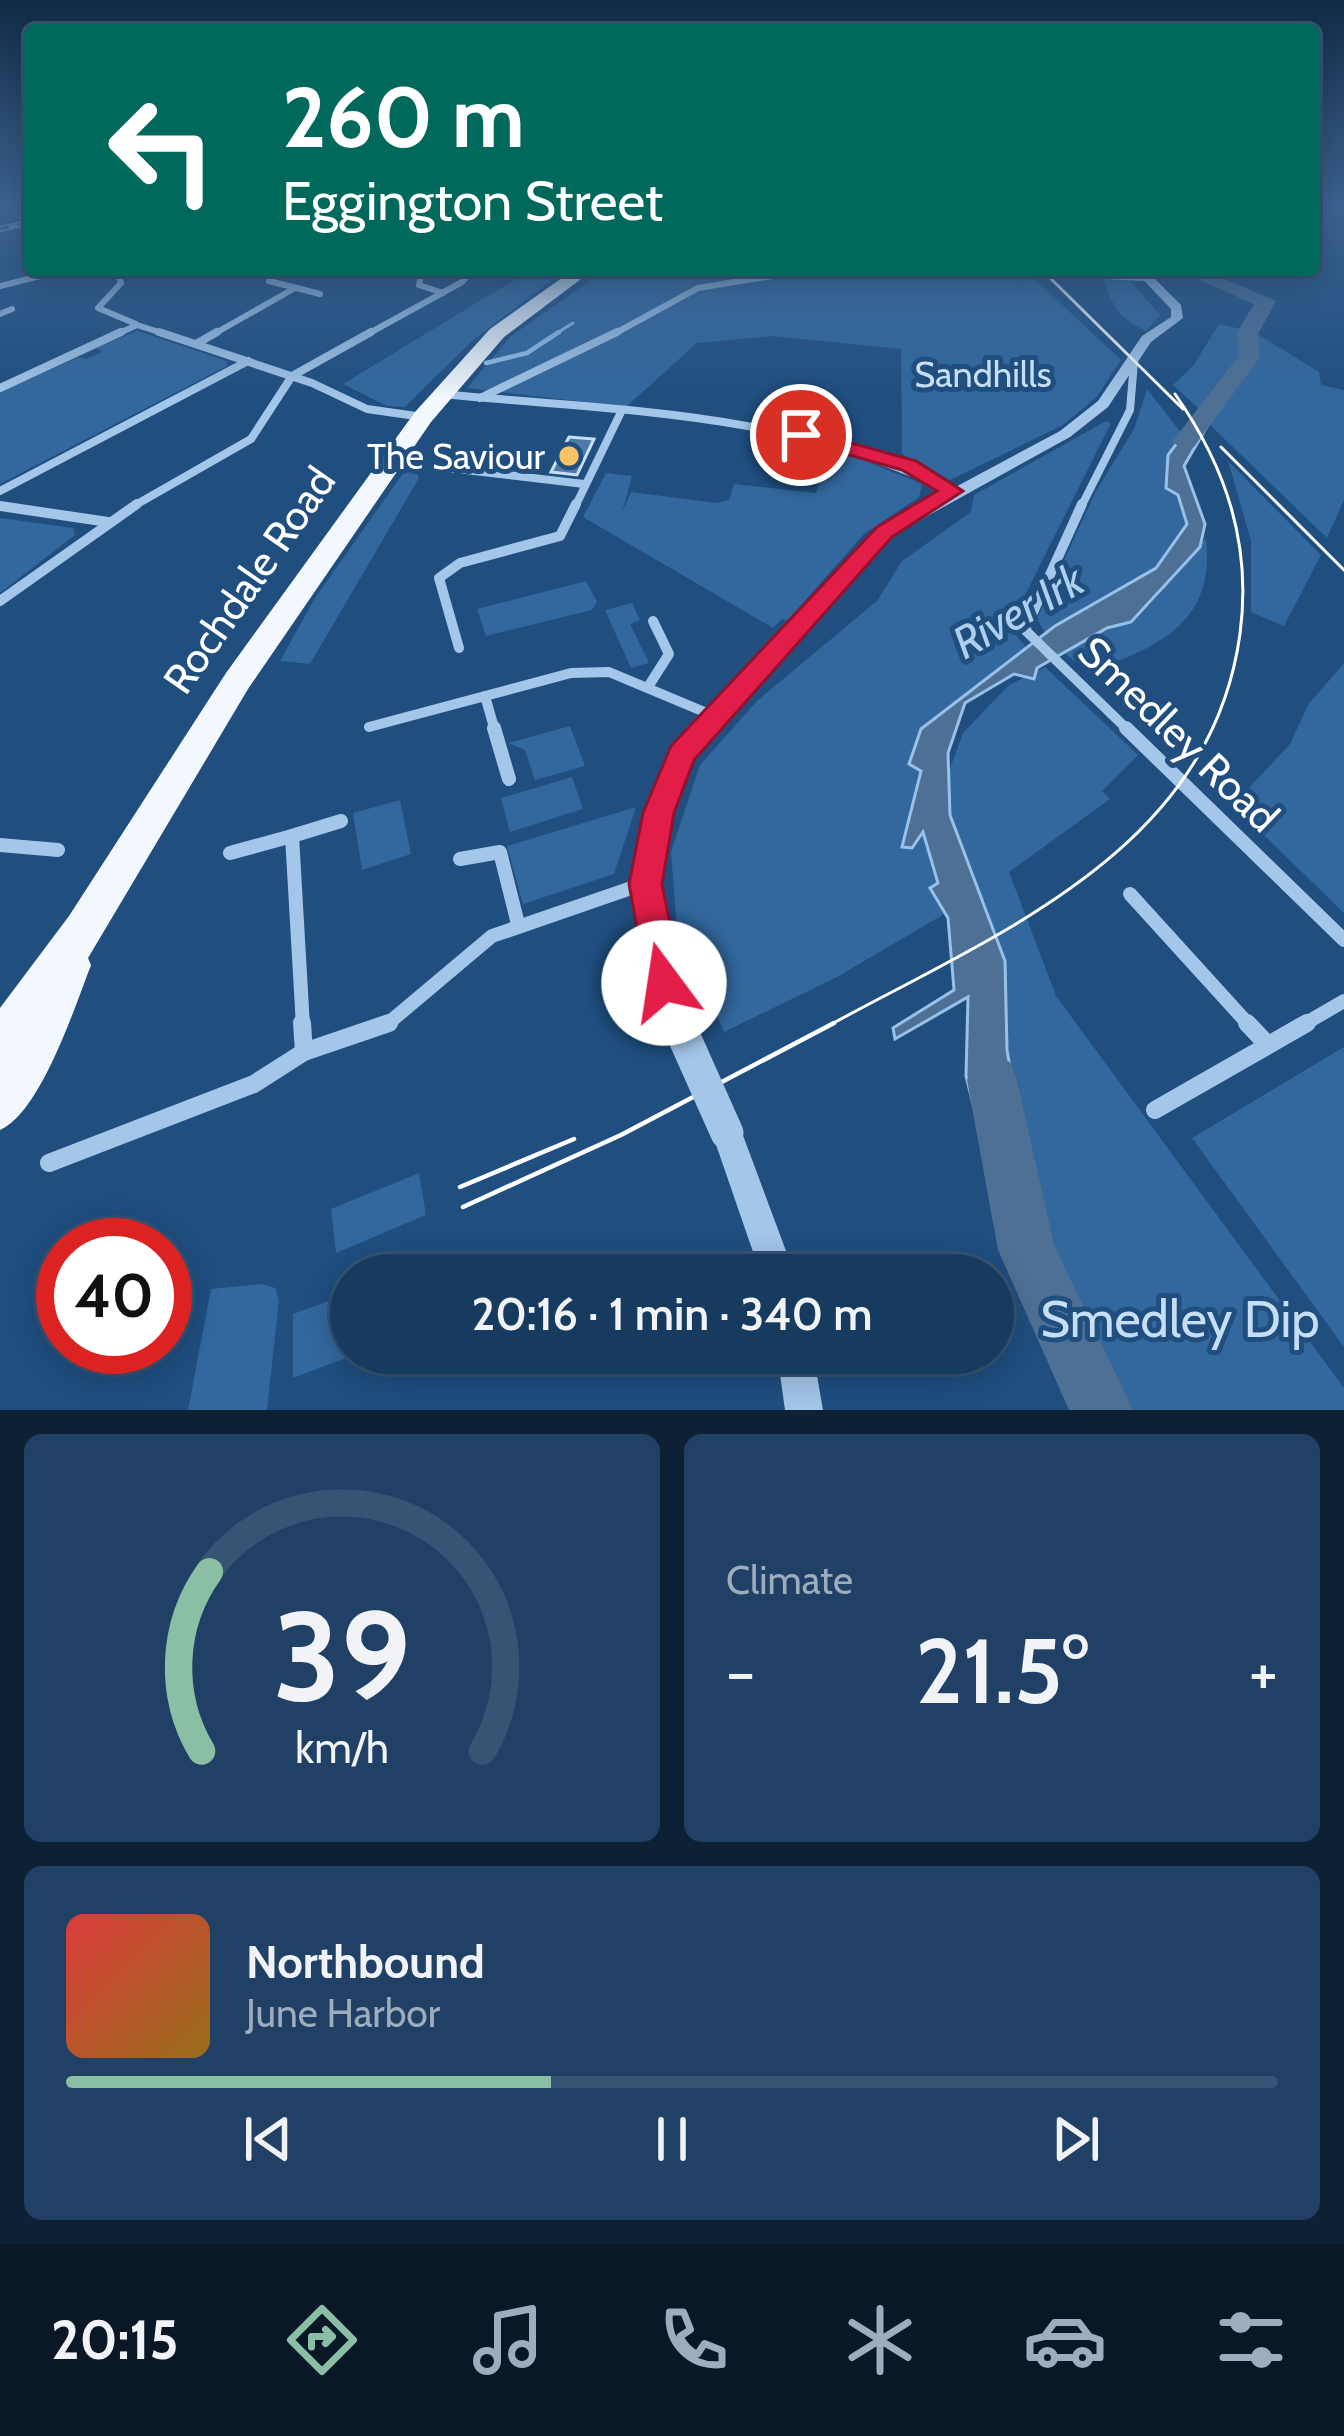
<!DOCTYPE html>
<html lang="en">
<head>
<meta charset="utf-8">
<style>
  :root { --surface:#173a5f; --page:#204165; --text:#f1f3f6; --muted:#9eadbd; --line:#365474; --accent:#8abfa5 }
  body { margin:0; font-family:Cabin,sans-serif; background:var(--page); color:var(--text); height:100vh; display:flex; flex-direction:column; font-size:45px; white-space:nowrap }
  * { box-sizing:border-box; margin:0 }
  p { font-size:39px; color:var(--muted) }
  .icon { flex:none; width:66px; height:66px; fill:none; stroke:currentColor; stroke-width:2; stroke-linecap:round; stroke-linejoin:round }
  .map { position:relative; height:1410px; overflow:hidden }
  .drawer { display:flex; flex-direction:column; gap:24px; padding:24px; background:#0d2034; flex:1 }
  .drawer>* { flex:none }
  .guide { position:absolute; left:24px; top:24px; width:1296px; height:252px; border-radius:12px; box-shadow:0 6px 30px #0003,0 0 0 3px var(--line); background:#00695c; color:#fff; overflow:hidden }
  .speed { position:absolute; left:36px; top:1218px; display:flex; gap:24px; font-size:60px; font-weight:700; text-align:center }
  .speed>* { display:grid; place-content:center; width:156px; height:156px; border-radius:50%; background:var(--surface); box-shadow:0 6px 30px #0003,0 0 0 3px var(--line); line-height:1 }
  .speed .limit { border:18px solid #d22; background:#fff; color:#111 }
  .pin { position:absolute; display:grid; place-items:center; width:102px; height:102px; color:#fff; margin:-51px; border:6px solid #fff; border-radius:50%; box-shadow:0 3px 12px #0007 }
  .me { position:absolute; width:132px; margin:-66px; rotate:346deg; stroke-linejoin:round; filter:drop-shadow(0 0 9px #0008) }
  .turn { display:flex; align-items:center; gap:42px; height:252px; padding:0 60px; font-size:54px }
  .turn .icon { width:156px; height:156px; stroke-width:2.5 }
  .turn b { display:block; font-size:84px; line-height:102px }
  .big { font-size:90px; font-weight:600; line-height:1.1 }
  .drawer .card { flex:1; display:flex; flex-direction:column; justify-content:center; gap:18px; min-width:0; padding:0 42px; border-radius:18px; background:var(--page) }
  .drawer .dial { align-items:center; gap:0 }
  .dial svg { height:312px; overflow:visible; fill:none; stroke:var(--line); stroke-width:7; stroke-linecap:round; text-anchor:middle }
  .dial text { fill:var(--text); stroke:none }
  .song { display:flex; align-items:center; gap:36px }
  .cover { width:144px; height:144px; border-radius:18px; background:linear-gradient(135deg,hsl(0 70% 55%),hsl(40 70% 35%)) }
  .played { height:12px; border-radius:6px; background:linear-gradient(90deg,var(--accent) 40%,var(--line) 40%) }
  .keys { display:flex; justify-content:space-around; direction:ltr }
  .heat { display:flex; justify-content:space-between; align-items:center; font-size:66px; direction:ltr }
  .drawer .tiles { flex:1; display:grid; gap:24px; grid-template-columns:1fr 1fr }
  .card:last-child { grid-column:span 2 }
  .trip { position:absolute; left:330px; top:1254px; width:684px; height:120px; border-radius:60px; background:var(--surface); box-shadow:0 6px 30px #0003,0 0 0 3px var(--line); font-weight:600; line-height:120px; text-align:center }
  .dock { display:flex; height:192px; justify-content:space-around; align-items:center; background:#091726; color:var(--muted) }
  .dock .icon { width:84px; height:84px }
  .dock .active { color:var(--accent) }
  .dock b { font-size:54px; color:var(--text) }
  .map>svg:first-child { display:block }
  .green { fill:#32689d }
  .water { fill:#4e7094; stroke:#97c1e9; stroke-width:3 }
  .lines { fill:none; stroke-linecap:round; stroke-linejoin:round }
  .stream-far1 { stroke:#97c1e9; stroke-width:3 }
  .stream { stroke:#97c1e9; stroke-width:4.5 }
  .river { fill:#4e7094; fill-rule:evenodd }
  .building { fill:#4c7baa; stroke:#c7dff6; stroke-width:3 }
  .minor-far4 { stroke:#a4c6e8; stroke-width:6 }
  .minor-far3 { stroke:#a4c6e8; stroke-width:8 }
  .minor-far2 { stroke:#a4c6e8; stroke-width:10 }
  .minor-far1 { stroke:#a4c6e8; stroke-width:14 }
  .minor { stroke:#a4c6e8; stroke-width:18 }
  .tertiary { fill:#a4c6e8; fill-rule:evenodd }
  .trunk { fill:#f2f8fe; fill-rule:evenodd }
  .tram-far1 { stroke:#fff; stroke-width:3 }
  .tram { stroke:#fff; stroke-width:4.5 }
  .rail-casing { stroke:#fff; stroke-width:6 }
  .rail { stroke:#1f4e7f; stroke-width:3; stroke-dasharray:9; stroke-linecap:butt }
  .tertiary-bridge { stroke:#a4c6e8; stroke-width:33 }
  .route { fill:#e11d48; stroke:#92132f; stroke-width:3 }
  .poi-dot { fill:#f6c464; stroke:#1f4e7f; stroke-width:4.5 }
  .labels { text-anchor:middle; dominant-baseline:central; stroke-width:10; stroke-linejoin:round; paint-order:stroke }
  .far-park-label { font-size:36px; fill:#c7dff6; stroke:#1f4e7f }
  .far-poi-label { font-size:36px; fill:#fff; stroke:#1f4e7f; text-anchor:end }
  .street-label { font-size:42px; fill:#fff; stroke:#1f4e7f }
  .water-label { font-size:45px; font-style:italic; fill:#afcfef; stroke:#1f4e7f }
  .near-park-label { font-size:51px; fill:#c7dff6; stroke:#1f4e7f }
</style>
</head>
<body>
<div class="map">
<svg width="1344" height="1410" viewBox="0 0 1344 1410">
  <rect width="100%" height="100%" fill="#1f4e7f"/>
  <g class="green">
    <polygon points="606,270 1025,270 1121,360 1096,398 1063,425 950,480 902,454 901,349 772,336 697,343 626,407 467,388 511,336"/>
    <polygon points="529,271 551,277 549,282 472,341 405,407 387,406 343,384"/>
    <path d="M1104 280H1129L1160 315 1146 331C1121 319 1112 307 1104 280Z"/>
    <polygon points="1219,324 1242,329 1241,355 1199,409 1173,385 1193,366"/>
    <polygon points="137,331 227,361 227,366 0,484 0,392 79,357 86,359 102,352 96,348"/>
    <polygon points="1254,332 1319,372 1321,385 1344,390 1344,500 1327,538 1208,423 1253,359"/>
    <polygon points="1147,389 1182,434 1178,495 1187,525 1156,568 1045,633 1037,619 1096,491 1134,429"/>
    <polygon points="1106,421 1111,423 1024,597 1013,631 1026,647 921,729 910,763 921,770 902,846 912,847 922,830 939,883 931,889 946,913 837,977 724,1032 677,929 671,852 700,765 757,701 877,601 902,561 971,512 974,495"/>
    <polygon points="831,447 922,484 919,497 864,534 787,621 782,619 773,628 583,517 606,473 632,476 622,512 631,492 717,503 729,500 734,484 816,493"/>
    <polygon points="1228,461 1321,555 1284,626 1251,612 1251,541"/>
    <polygon points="411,462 419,478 310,664 280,661 315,598"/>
    <polygon points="0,518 73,528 75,535 0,593"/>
    <path d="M1206 538C1216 626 1155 647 1088 673L1065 653 1150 604Z"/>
    <polygon points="586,581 597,602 592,610 486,636 477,609"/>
    <polygon points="632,603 640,620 630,624 649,663 631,668 605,610"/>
    <polygon points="1344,663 1344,913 1233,805 1290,744 1308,705"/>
    <polygon points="1045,667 1138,755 1102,791 1110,799 1009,872 1056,996 1344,1388 1344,1410 1123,1410 1027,1204 1000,979 949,819 949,771 963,733 1009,685"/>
    <polygon points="570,726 585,766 535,780 525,750 508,743"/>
    <polygon points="572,777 583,809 510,832 501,798"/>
    <polygon points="400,800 411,854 362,870 353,813"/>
    <polygon points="636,807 614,874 523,904 507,846"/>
    <polygon points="1344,1047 1344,1347 1192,1138"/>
    <polygon points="419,1173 426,1215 336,1253 331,1209"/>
    <polygon points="262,1284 275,1288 279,1300 267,1410 188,1410 211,1289"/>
    <polygon points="351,1293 351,1353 359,1353 293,1378 293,1314"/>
  </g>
  <polygon class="water" points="1207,403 1216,411 1184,466 1205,524 1200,547 1131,622 1107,628 1037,668 1034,679 1014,674 965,703 948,753 950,815 1005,961 1007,1050 1019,1122 979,1127 966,1076 968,997 895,1039 893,1028 954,990 948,918 930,888 938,883 923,832 912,848 902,847 921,771 909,764 921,729 1055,626 1156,568 1187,524 1178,495 1166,488 1168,455"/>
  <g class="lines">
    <polyline class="stream-far1" points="554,335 573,323"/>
    <polyline class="stream" points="486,363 527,353 559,332"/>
    <g class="river">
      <polygon points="1177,270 1204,270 1276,301 1258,334 1260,357 1194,447 1185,450 1172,442 1238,357 1236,334 1254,304"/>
      <polygon points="992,1055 1010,1062 1017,1080 1054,1245 1133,1410 1069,1410 998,1250 967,1080 974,1062"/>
    </g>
  </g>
  <polygon class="building" points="569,437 594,439 577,475 551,472"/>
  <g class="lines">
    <g class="minor-far4">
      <polyline points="117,270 121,283 98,308 136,324"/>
      <polyline points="422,270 419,285 443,293"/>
      <polyline points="962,270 1147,278"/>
      <polyline points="269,281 320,294"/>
      <polyline points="0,286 64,270"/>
      <polyline points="0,314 12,309"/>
      <polyline points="115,335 137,325 168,335"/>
      <polyline points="212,335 295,288"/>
      <polyline points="366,335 462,282 473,270"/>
      <polyline points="612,335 698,288 809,270"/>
    </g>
    <g class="minor-far3">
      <polyline points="159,332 312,383 367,409 423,417"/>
      <polyline points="196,344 217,332"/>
      <polyline points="0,388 121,332"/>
      <path d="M442 394C617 411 791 411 952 491"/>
      <polyline points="480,398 617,332"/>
      <polyline points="449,468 584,484"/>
      <polyline points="0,491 248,361"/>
      <polyline points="132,507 251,439 292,376 371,332"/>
      <polyline points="575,507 621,412"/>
      <polyline points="1081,507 1130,410 1134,362"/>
    </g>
    <g class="minor-far2">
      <polyline points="1082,504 1025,630 1129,731"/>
      <polyline points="0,506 108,522"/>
      <polyline points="0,601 137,504"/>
      <polyline points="459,648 439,578 460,563 560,536 576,504"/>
      <polyline points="648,687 669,654 653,621"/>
      <polyline points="485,696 495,731"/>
      <polyline points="369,727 571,673 609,672 714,716"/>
    </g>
    <g class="minor-far1">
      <polyline points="494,728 509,779"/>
      <polyline points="1126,728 1344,940"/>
      <polyline points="292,836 341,821"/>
      <polyline points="0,845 58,850"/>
      <polyline points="230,853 292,836 303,1026"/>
      <polyline points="460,859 500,852 518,924"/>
      <polyline points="1130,894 1250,1026"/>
      <polyline points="385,1026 492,936 643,884"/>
      <polyline points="1301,1026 1344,1001"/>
    </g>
    <g class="minor">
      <polyline points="302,1023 304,1052"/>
      <polyline points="1247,1023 1268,1045"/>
      <polyline points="1155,1110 1307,1023"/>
      <polyline points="49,1163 254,1084 304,1052 389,1023"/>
    </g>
    <g class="tertiary">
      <polygon points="539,270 559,270 581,277 575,280"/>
      <polygon points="1134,270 1146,270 1181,305 1183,318 1151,342 1108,407 1070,437 891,536 691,759 670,813 658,883 665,934 699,1039 695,1049 685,1053 675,1049 639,934 632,883 646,813 674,748 879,528 1060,431 1098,401 1142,336 1171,317 1171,309"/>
      <polygon points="727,1118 738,1122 795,1275 761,1275 712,1133 716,1122"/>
      <polygon points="777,1353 813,1353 823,1410 785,1410"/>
    </g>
    <path class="trunk" d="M573 270H593L504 337 431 422 248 689 88 958 91 965C75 1007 40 1113 0 1130V1008L69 916 226 673 415 412 490 329Z"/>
    <g class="tram-far1">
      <polyline points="1042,270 1183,409"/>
      <polyline points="1221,447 1344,570"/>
      <path d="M828 1026C998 933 1210 851 1240 634 1252 544 1226 467 1175 394"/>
    </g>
    <g class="tram">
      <polyline points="460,1187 574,1139"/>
      <polyline points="463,1207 621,1135 834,1023"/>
    </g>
    <defs>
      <polyline id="rail" points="0,229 30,222"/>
    </defs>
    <use href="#rail" class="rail-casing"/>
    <use href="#rail" class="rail"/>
    <polyline class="tertiary-bridge" points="685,1039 727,1133"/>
  </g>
  <linearGradient id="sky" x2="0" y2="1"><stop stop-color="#112b46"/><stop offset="0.51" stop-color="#3c6390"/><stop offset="1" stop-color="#3c6390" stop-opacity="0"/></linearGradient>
  <rect width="1344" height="400" fill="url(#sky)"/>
  <polygon class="route" points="801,429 916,461 963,491 892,537 694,760 674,813 662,884 682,983 677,996 664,1001 652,996 647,983 629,884 643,813 671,746 877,527 937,491 902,470 794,439 794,431"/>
  <circle class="poi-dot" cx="569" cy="456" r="12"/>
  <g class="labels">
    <g class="far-park-label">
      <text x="983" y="374">Sandhills</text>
    </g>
    <g class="far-poi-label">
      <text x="545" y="456">The Saviour</text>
    </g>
    <g class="street-label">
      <text transform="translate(249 580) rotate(-55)">Rochdale Road</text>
      <text transform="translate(1179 734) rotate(44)">Smedley Road</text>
    </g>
    <g class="water-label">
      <text transform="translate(1018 611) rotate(-30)">River Irk</text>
    </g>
    <g class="near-park-label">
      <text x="1180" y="1319">Smedley Dip</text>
    </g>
  </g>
</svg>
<div class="speed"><div class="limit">40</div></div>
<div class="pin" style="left:801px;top:435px;background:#d93025"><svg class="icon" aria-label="arrive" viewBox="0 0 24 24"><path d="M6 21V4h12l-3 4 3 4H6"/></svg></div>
<svg class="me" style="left:664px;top:983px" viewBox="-20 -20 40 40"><circle r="19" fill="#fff"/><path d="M0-13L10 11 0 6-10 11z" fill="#e11d48"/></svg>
<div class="trip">20:16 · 1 min · 340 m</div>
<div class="guide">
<div class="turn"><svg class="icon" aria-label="left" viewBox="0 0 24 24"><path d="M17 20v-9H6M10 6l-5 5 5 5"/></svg><div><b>260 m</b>Eggington Street</div></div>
</div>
</div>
<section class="drawer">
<div class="tiles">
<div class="card dial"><svg viewBox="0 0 100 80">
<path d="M14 69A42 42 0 1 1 86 69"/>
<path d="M14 69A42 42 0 0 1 16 23" stroke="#8abfa5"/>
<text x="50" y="56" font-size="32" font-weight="700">39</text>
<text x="50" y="72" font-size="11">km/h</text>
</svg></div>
<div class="card"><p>Climate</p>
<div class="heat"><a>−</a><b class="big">21.5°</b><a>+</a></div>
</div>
<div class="card">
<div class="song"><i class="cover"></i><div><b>Northbound</b><p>June Harbor</p></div></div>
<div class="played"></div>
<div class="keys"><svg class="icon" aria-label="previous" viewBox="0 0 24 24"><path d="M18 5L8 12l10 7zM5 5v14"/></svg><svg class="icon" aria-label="pause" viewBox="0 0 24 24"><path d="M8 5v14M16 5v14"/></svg><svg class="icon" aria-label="next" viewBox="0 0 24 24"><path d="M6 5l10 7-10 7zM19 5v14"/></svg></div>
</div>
</div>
</section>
<nav class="dock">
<b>20:15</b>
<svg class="icon active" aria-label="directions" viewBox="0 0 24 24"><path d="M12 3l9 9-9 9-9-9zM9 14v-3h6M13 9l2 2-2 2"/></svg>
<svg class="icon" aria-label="music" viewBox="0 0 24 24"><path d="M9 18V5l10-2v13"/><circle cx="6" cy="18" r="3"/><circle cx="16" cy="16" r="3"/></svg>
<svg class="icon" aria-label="phone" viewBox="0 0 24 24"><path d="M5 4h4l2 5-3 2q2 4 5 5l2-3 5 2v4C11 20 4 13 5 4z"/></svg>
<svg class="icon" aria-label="climate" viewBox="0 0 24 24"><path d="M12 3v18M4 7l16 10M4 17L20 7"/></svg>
<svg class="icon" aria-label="car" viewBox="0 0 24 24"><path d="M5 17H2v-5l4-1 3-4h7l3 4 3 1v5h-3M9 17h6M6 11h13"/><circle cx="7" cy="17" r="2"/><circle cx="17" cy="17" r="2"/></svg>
<svg class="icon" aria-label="filters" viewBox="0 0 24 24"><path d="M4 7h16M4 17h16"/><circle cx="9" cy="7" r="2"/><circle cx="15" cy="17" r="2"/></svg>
</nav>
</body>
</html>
